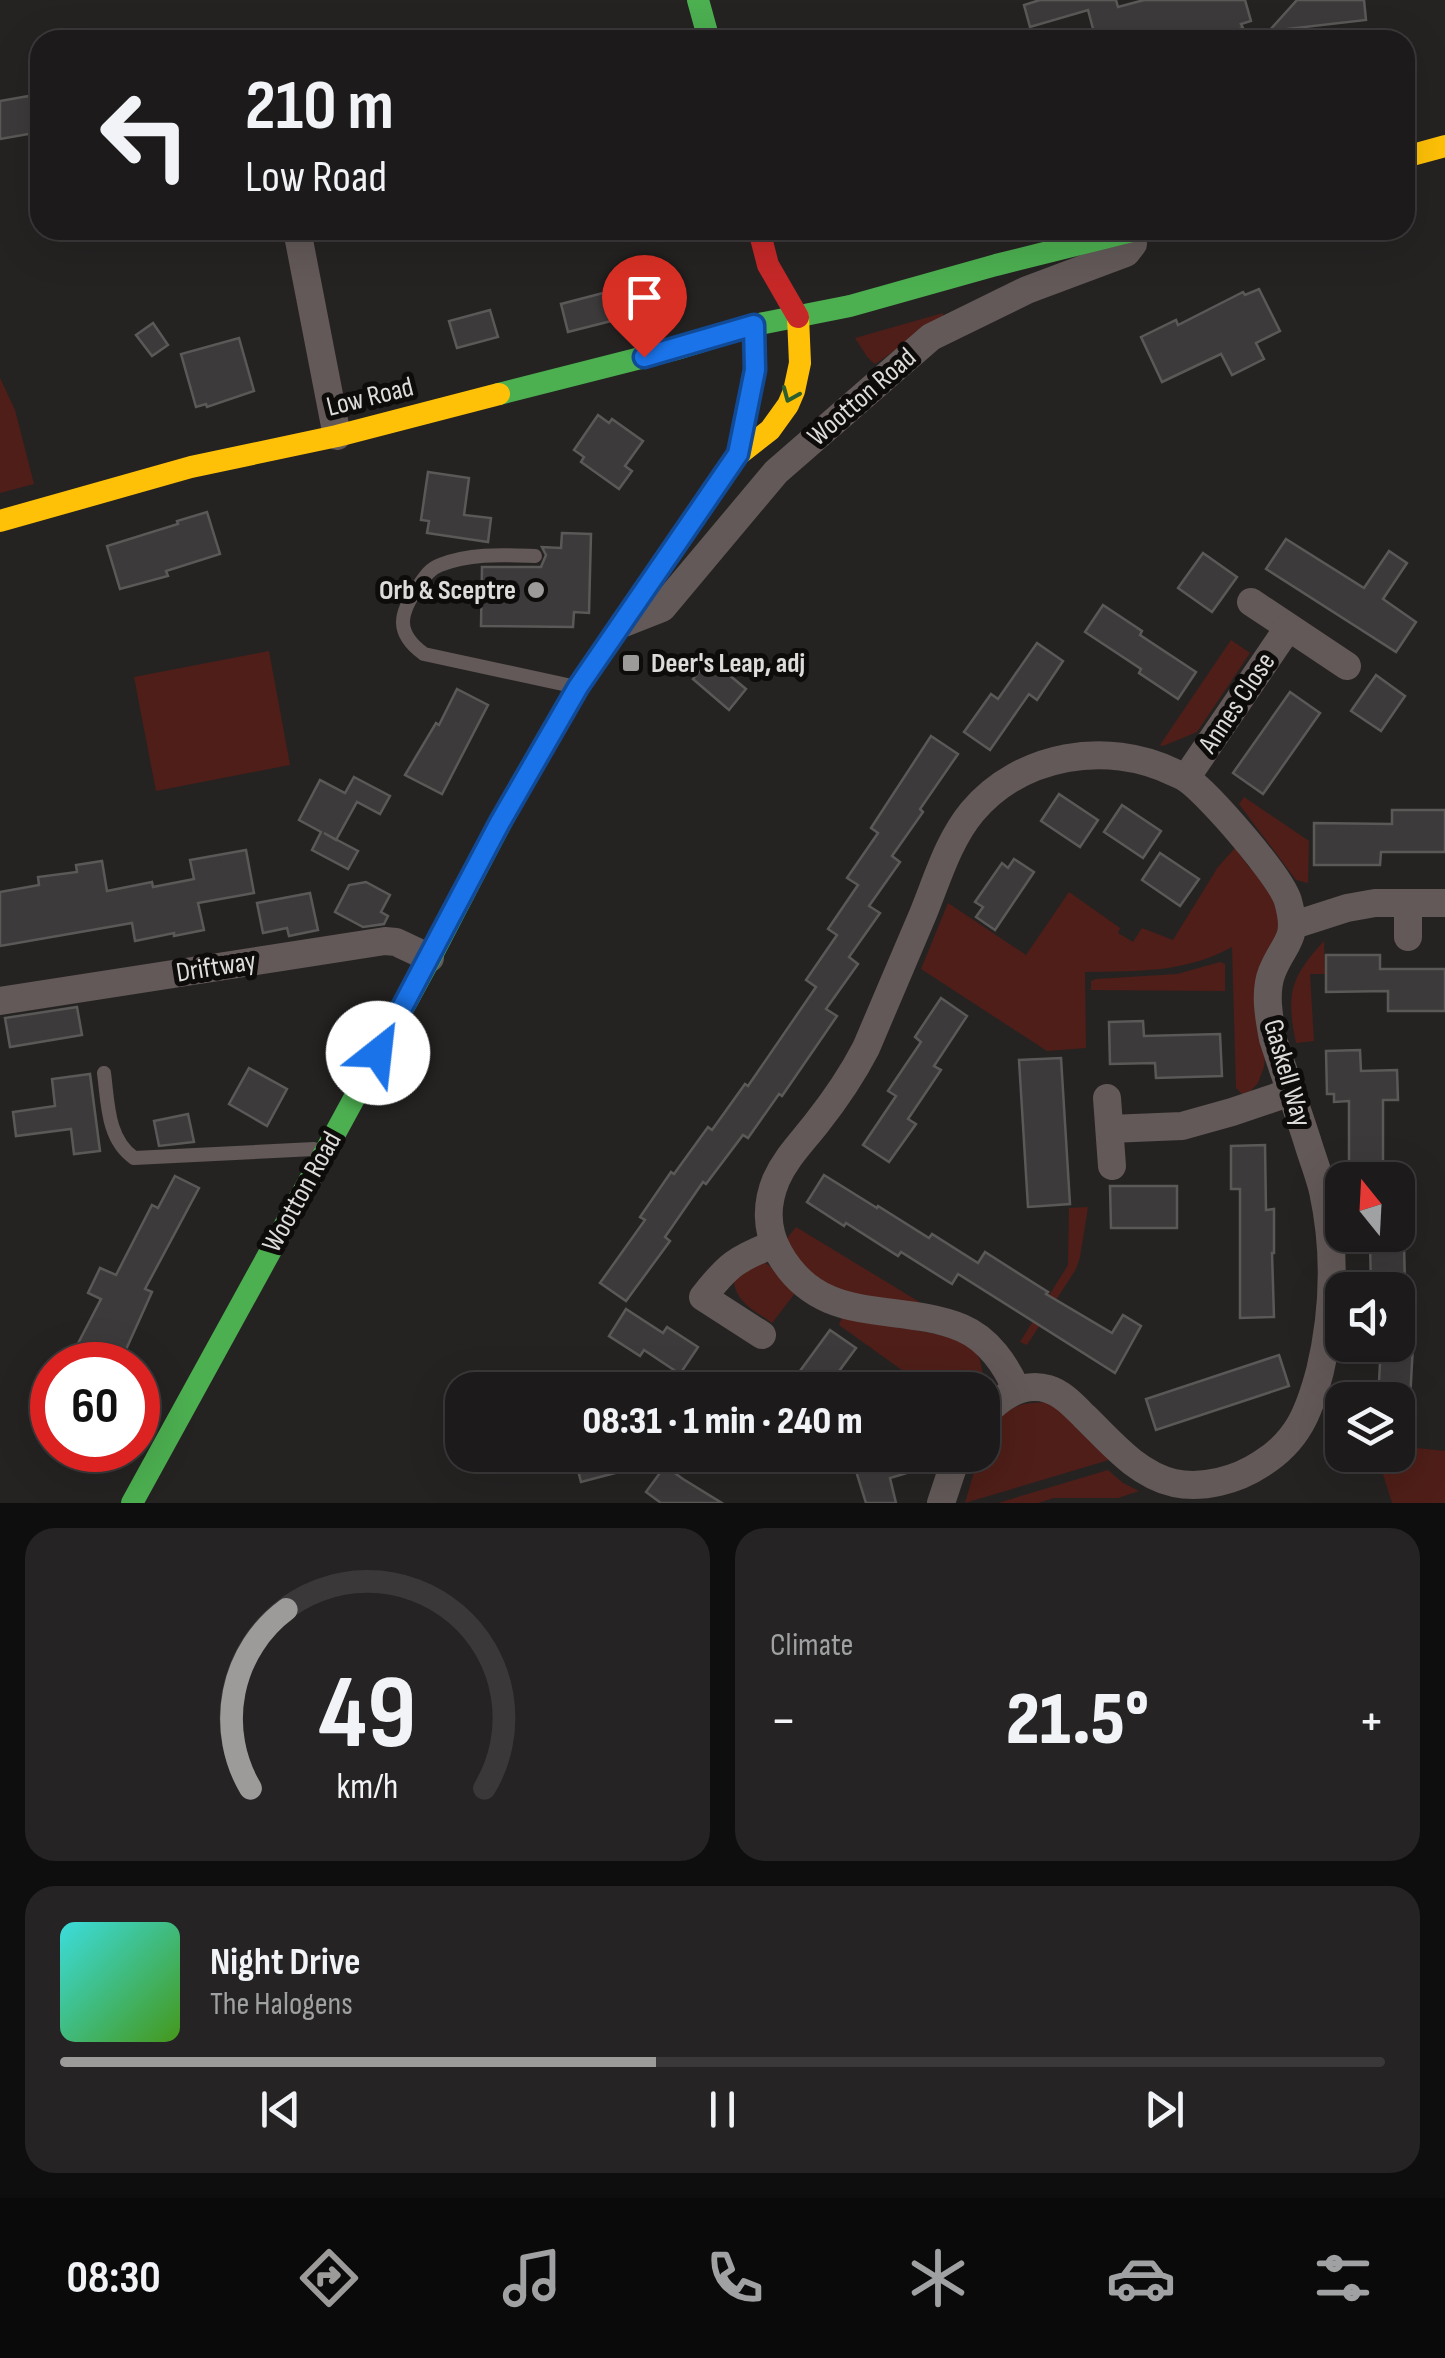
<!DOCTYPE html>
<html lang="en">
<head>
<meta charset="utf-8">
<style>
  :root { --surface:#1c1a1a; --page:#252323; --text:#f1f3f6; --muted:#a0a1a2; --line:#3a3839; --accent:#9d9b9a }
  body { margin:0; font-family:"Sofia Sans Condensed",sans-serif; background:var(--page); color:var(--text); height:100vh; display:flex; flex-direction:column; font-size:38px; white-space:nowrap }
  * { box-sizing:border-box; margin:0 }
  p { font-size:32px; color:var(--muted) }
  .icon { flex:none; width:55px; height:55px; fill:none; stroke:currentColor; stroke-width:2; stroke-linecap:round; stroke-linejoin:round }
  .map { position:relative; height:1503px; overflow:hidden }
  .side { display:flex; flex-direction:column; gap:25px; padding:25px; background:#0f0e0e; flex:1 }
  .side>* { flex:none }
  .hud { position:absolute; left:30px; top:30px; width:1385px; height:210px; border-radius:30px; box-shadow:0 10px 40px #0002,0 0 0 2px var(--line); background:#1c1a1a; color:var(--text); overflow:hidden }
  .needle { width:65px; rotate:342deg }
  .fabs { position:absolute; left:1325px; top:1162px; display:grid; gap:20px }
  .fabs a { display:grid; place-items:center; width:90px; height:90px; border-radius:20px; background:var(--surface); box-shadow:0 10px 40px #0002,0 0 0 2px var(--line); font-size:50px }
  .speed { position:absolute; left:30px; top:1342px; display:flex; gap:20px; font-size:50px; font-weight:700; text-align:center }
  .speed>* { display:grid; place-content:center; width:130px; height:130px; border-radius:50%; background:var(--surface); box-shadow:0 10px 40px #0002,0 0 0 2px var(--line); line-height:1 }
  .speed .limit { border:15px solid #d22; background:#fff; color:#111 }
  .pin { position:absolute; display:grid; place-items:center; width:85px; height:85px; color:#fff; margin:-102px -42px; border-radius:50% 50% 50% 0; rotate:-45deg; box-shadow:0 0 10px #0007 }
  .pin .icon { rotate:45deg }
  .me { position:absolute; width:110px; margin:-55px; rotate:29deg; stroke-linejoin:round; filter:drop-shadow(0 0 8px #0008) }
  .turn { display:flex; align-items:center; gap:35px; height:210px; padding:0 50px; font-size:45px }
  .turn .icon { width:130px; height:130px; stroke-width:2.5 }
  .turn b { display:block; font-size:70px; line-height:85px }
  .big { font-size:75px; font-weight:800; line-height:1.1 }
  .side .tile { flex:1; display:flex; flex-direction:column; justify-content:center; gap:15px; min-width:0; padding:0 35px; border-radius:30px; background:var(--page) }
  .side .dial { align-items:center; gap:0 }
  .dial svg { height:260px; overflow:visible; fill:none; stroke:var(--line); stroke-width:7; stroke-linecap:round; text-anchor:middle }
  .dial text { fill:var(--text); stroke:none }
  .song { display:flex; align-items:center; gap:30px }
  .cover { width:120px; height:120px; border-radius:15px; background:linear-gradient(135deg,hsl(180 70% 55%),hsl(100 70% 35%)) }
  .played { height:10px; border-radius:5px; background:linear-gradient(90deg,var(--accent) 45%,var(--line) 45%) }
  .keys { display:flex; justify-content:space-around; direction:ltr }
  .heat { display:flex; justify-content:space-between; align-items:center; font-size:55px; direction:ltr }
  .side .tiles { flex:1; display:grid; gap:25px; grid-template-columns:1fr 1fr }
  .tile:last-child { grid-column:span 2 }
  .trip { position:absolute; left:445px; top:1372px; width:555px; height:100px; border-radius:30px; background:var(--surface); box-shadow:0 10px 40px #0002,0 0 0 2px var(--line); font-weight:800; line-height:100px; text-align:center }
  .tab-bar { display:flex; height:160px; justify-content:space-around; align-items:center; background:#0b0a0a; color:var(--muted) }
  .tab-bar .icon { width:70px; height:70px }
  .tab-bar .current { color:var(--accent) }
  .tab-bar b { font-size:45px; color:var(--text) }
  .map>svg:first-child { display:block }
  .green { fill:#4f1e18 }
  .building { fill:#3c3a3a; stroke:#5b5958; stroke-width:2.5 }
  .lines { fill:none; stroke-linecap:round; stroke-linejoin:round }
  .lane { stroke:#625958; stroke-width:14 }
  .street { stroke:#625958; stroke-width:28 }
  .fast { stroke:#4caf50; stroke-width:22 }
  .slow { stroke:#ffc107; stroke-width:22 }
  .jam { stroke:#c62828; stroke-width:22 }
  .oneway { stroke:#2d5e2e }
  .route-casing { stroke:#114b97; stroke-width:25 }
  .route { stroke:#1a73e8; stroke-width:18 }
  .poi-dot { fill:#9d9b9a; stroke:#0e0c0b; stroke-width:4 }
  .labels { text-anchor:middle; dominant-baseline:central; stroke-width:10; stroke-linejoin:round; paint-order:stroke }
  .street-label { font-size:28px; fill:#dedbdb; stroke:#0e0c0b }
  .poi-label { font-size:28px; font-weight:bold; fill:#dedbdb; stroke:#0e0c0b; text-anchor:end }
</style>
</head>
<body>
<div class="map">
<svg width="1445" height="1503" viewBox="0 0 1445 1503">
  <rect width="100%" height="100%" fill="#252322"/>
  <g class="green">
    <polygon points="943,313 943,318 875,364 868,358 855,338"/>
    <polygon points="0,378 15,410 34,484 0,493"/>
    <polygon points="1231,640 1250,653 1197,732 1163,746 1160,745"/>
    <polygon points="269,651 290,765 156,791 134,677"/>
    <polygon points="1244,797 1309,841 1308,883 1296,880 1239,804"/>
    <path d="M1235 848 1249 867 1266 883 1280 909 1264 1067 1258 1083 1245 1097 1236 1088 1232 947C1185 973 1137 971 1085 972L1086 1048 1047 1051 921 969 948 903 1026 955 1069 892 1120 928 1118 933 1133 942 1142 928 1173 940 1218 867Z"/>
    <path d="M1324 941 1325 974H1310L1314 1041 1296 1043C1286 994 1290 978 1324 941Z"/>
    <polygon points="1220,962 1225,964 1225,991 1091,990 1091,981 1096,979 1177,974"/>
    <polygon points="1088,1207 1080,1257 1076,1269 1027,1345 1020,1342 1068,1265 1069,1208"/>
    <polygon points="796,1227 921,1303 917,1310 827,1292 784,1242"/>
    <path d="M764 1262 774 1269 796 1292 772 1323C753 1309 732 1301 734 1274Z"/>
    <polygon points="842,1317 958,1338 976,1352 980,1360 983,1375 979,1390 937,1390 913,1378 839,1325"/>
    <path d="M1050 1402 1068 1417 1109 1460 965 1503 979 1455H982C983 1433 1002 1409 1024 1404 1032 1402 1042 1403 1050 1402Z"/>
    <polygon points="1398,1443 1407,1447 1445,1451 1445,1503 1392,1503 1377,1455 1398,1455"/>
    <polygon points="1108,1470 1123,1483 1139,1491 1118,1498 1054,1498 1038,1503 998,1503"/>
  </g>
  <g class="building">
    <polygon points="1040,0 1116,0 1118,7 1144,0 1245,0 1251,21 1241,24 1243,28 1226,33 1228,40 1096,40 1088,10 1030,27 1024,5"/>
    <polygon points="1297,0 1364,0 1366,20 1269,31"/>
    <polygon points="40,94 40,132 0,139 0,101"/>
    <polygon points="1259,289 1280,331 1256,343 1264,359 1232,375 1221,354 1162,382 1141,337 1176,320 1178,325 1243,292 1245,295"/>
    <polygon points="603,293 611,321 568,332 561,304"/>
    <polygon points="490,310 498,337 457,348 449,321"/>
    <polygon points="153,323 168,345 152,356 136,335"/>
    <polygon points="239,338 254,391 207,407 206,404 196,407 181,354"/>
    <polygon points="598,415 609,423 612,419 643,441 625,466 632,471 619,489 581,462 584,457 574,450"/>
    <polygon points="428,472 469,478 464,515 491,518 488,542 427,533 429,521 421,520"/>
    <polygon points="207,512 220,554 166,571 168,576 120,589 107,546 178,524 177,521"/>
    <polygon points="562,533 591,534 589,613 574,612 573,627 481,626 482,567 541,567 546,555 542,547 561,548"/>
    <polygon points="1286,539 1364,588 1389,551 1407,563 1383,599 1416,622 1396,652 1266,569"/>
    <polygon points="1203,553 1237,577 1212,612 1178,588"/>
    <polygon points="1103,605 1142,631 1140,635 1196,672 1178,699 1139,673 1141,669 1085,632"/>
    <polygon points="1037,643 1063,661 1037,700 1029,694 990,750 964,732 991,694 998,699"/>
    <polygon points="710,659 746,689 729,710 693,679"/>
    <polygon points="1376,675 1405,696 1381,731 1351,711"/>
    <polygon points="457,689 488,705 442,794 405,775 436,723 439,725"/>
    <polygon points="1290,692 1320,713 1263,794 1233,773"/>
    <polygon points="931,736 958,754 920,809 923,812 892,856 900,862 869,906 880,913 849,957 858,964 826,1009 837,1016 782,1096 779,1094 748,1138 743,1135 706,1184 703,1182 665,1237 670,1241 626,1301 600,1283 645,1220 640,1217 671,1172 674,1174 708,1127 712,1130 745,1084 748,1086 816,987 806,980 837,935 828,929 858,885 847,878 878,833 871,828"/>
    <polygon points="354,777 390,796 380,814 357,802 336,840 324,833 358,851 348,869 312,850 321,832 299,820 320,780 345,793"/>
    <polygon points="1059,794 1098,820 1080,847 1041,821"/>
    <polygon points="1122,805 1161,831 1143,858 1104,832"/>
    <polygon points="1392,810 1445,810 1445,852 1381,852 1380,865 1314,865 1314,823 1392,824"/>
    <polygon points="246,850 254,893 198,903 204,930 174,936 174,933 135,941 132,923 0,946 0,892 39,885 38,877 77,872 76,865 102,861 107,891 152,882 153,887 194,879 190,860"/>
    <polygon points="1160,853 1199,879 1180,906 1142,880"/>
    <polygon points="1014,859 1034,872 995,930 976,917 983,907 975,902 1002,863 1008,868"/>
    <polygon points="366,882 390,895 381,912 388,916 384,924 363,927 335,912 349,885"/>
    <polygon points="310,893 318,930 289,936 287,928 263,933 257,903"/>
    <polygon points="1326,955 1380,955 1380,969 1445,969 1445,1011 1388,1011 1388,991 1326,992"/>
    <polygon points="941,998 967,1016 934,1066 941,1070 908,1119 916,1124 889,1162 863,1145 896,1096 888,1091 921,1042 915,1037"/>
    <polygon points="77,1007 82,1035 10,1047 5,1018"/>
    <polygon points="1143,1021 1144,1036 1220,1034 1222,1076 1156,1078 1155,1063 1110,1064 1109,1022"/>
    <polygon points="1360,1050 1361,1071 1397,1070 1398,1100 1383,1100 1383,1180 1349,1180 1349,1101 1334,1102 1334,1094 1327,1094 1326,1051"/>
    <polygon points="1061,1058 1070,1204 1028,1207 1019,1060"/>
    <polygon points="249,1068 287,1089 267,1126 229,1104"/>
    <polygon points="90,1074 100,1151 74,1154 71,1129 16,1136 13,1112 55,1106 52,1079"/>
    <polygon points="188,1114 194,1142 159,1146 154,1121"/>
    <polygon points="1265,1145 1266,1210 1274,1209 1274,1253 1272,1253 1274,1317 1240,1318 1240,1189 1231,1189 1231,1146"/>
    <polygon points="824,1175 877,1208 878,1206 929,1238 932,1234 978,1263 985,1252 1048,1292 1046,1294 1112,1333 1123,1315 1141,1326 1115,1373 958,1274 952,1284 901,1252 898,1256 846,1223 844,1226 807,1202"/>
    <polygon points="175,1176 199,1188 145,1289 152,1292 119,1365 74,1365 78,1355 73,1353 101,1299 88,1293 100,1268 116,1275 152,1205 158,1208"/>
    <polygon points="1110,1186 1177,1186 1177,1228 1111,1228"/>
    <polygon points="1404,1243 1405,1287 1371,1287 1370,1244"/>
    <polygon points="626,1309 663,1333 667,1327 698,1347 680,1374 644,1350 640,1356 609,1336"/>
    <polygon points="830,1330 856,1348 834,1378 826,1390 786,1390"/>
    <polygon points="1381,1345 1413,1345 1410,1400 1378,1400"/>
    <polygon points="1279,1355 1289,1386 1156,1430 1146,1399"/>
    <polygon points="574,1455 656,1455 657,1462 581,1482"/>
    <polygon points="851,1455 902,1455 907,1473 890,1478 896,1503 866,1503"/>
    <polygon points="665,1466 683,1479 722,1503 661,1503 646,1492"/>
  </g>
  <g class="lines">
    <g class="lane">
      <path d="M535 556C503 555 471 553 440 565 429 569 424 578 418 587 399 614 395 633 424 654L572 686"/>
      <path d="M104 1073C108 1103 107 1139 134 1158L314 1149"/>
    </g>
    <g class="street">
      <polyline points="297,230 337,436"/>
      <polyline points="1251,602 1347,666"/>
      <polyline points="624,623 662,608 776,472 931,337 1027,290 1126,253 1133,244"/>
      <polyline points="1186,778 1288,628"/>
      <polyline points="1294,925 1347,908 1375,903 1445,903"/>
      <polyline points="1408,937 1408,903"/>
      <polyline points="0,1001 385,941 396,942 430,958"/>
      <polyline points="1107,1098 1112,1166"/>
      <polyline points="1110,1129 1182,1126 1232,1112 1291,1092"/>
      <path d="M762 1335 703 1297C728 1265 736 1259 774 1244"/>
      <path d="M982 1417C998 1399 1022 1381 1048 1389 1062 1393 1074 1406 1084 1416 1110 1441 1136 1474 1174 1483 1203 1489 1237 1480 1261 1464 1298 1441 1309 1412 1320 1371 1334 1312 1336 1251 1323 1191 1319 1174 1312 1157 1307 1140 1296 1106 1284 1073 1273 1039 1269 1018 1264 992 1272 972 1285 940 1299 941 1288 901 1281 877 1209 794 1187 779 1185 777 1175 773 1173 772 1107 740 1021 754 972 812 948 841 937 880 923 914 904 959 885 1003 866 1048 852 1075 835 1100 816 1124 801 1143 786 1158 776 1180 766 1204 766 1230 779 1253 821 1328 896 1301 962 1328 988 1339 1006 1365 1016 1389"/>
      <polyline points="941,1503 957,1455"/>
    </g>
    <g class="fast">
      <polyline points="698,0 709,40"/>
      <polyline points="499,394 680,348 754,325 850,306 996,265 1136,230"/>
      <path d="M132 1503C231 1322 332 1141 430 959 485 854 537 747 604 649"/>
    </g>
    <g class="slow">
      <polyline points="1405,157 1445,146"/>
      <polyline points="0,521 191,467 337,436 499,394"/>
      <polyline points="604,649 738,455 770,430 788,405 794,391 800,363 798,317"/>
    </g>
    <g class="jam">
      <polyline points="759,230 768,265 798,317"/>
      <polyline points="738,455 755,370 754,325"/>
    </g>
  </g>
  <defs><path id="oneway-chevron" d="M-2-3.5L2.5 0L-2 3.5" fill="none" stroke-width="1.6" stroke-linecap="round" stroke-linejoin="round" transform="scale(2.5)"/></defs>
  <use class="oneway" href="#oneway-chevron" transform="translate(790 395) rotate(113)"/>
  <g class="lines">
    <defs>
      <polyline id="route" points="378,1053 499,824 578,687 738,454 755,370 754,325 644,357"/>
    </defs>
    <use href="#route" class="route-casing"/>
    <use href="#route" class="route"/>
  </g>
  <g class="poi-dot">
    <circle cx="536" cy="590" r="10"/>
    <rect x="621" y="653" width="20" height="20" rx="5"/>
  </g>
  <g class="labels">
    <g class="street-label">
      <text transform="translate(370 397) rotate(-14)">Low Road</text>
      <text transform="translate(862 397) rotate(-41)">Wootton Road</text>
      <text transform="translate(1237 703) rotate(-56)">Annes Close</text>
      <text transform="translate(216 967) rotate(-9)">Driftway</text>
      <text transform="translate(1287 1073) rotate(74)">Gaskell Way</text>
      <text transform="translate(302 1192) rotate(-61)">Wootton Road</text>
    </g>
    <g class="poi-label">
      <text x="516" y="590">Orb &amp; Sceptre</text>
      <text x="651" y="663" text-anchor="start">Deer's Leap, adj</text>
    </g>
  </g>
</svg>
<div class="fabs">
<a><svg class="needle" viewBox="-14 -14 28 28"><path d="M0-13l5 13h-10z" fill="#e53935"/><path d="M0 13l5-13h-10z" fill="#a0a1a2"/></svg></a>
<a><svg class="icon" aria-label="sound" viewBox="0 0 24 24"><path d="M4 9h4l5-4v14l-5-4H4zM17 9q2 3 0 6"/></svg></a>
<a><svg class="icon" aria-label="layers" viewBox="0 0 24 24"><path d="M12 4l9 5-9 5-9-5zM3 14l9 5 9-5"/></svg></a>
</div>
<div class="speed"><div class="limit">60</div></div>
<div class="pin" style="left:644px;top:357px;background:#d93025"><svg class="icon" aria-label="arrive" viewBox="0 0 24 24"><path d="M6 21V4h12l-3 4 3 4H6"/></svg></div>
<svg class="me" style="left:378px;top:1053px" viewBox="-20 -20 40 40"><circle r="19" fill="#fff"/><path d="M0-13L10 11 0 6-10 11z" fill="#1a73e8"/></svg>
<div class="trip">08:31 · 1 min · 240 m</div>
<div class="hud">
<div class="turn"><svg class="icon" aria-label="left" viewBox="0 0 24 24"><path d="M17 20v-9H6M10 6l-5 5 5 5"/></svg><div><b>210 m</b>Low Road</div></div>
</div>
</div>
<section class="side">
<div class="tiles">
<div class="tile dial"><svg viewBox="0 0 100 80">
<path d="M14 69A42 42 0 1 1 86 69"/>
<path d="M14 69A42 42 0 0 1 25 14" stroke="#9d9b9a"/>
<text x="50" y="56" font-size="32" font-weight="700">49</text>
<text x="50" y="72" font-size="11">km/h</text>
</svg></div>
<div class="tile"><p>Climate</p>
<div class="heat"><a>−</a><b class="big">21.5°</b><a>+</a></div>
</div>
<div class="tile">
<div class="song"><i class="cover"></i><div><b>Night Drive</b><p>The Halogens</p></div></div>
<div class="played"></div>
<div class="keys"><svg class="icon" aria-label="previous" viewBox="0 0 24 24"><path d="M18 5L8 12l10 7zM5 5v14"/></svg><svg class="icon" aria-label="pause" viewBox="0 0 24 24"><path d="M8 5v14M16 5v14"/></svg><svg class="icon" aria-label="next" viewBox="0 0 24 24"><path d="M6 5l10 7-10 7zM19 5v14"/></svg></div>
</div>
</div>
</section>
<nav class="tab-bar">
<b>08:30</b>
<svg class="icon current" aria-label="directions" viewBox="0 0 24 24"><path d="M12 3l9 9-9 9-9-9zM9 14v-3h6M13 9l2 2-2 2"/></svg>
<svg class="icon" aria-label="music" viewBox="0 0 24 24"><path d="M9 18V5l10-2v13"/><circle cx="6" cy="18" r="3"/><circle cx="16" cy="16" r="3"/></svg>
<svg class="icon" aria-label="phone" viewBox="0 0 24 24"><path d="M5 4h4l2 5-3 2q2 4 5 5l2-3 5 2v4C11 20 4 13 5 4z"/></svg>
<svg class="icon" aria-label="climate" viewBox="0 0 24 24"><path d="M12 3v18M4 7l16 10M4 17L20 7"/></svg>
<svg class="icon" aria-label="car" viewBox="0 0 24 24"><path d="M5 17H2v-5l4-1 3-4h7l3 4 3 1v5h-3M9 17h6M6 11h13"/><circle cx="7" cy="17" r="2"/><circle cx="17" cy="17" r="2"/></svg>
<svg class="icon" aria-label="filters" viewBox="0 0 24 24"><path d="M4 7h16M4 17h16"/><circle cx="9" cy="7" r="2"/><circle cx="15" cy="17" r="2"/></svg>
</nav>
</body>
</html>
